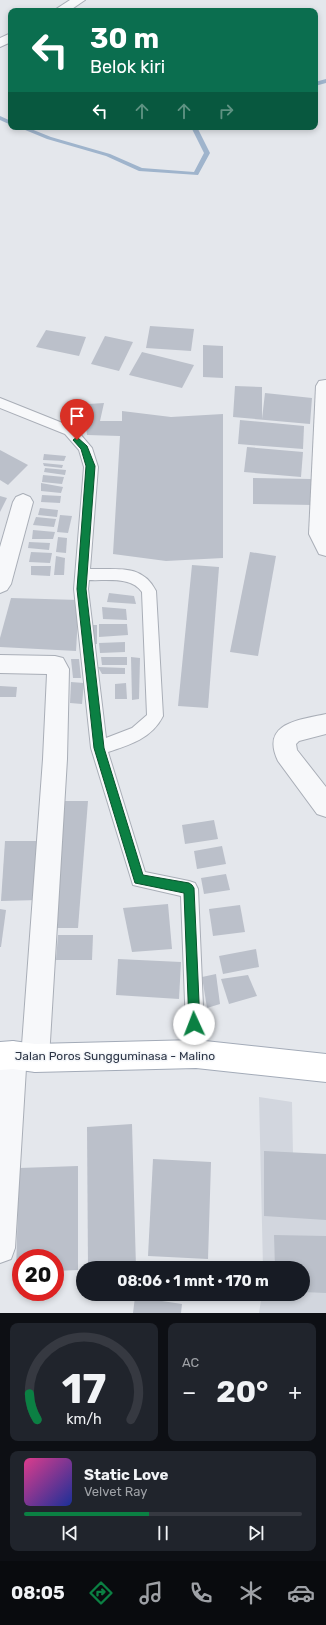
<!DOCTYPE html>
<html lang="id">
<head>
<meta charset="utf-8">
<style>
  :root { --surface:#171b24; --page:#20242c; --text:#f1f3f6; --muted:#9ea1a6; --line:#363941; --accent:#0b8043 }
  body { margin:0; font-family:Rubik,sans-serif; background:var(--page); color:var(--text); height:100vh; display:flex; flex-direction:column; font-size:15px; white-space:nowrap }
  * { box-sizing:border-box; margin:0 }
  p { font-size:13px; color:var(--muted) }
  .icon { flex:none; width:22px; height:22px; fill:none; stroke:currentColor; stroke-width:2; stroke-linecap:round; stroke-linejoin:round }
  .map { position:relative; height:1313px; overflow:hidden }
  .sheet { display:flex; flex-direction:column; gap:10px; padding:10px; background:#0d0f14; flex:1 }
  .sheet>* { flex:none }
  .banner { position:absolute; left:8px; top:8px; width:310px; height:122px; border-radius:8px; box-shadow:0 2px 6px #0003; background:#0b6e4f; color:#fff; overflow:hidden }
  .speed { position:absolute; left:12px; top:1249px; display:flex; gap:8px; font-size:20px; font-weight:700; text-align:center }
  .speed>* { display:grid; place-content:center; width:52px; height:52px; border-radius:50%; background:var(--surface); box-shadow:0 2px 6px #0003; line-height:1 }
  .speed .limit { border:6px solid #d22; background:#fff; color:#111 }
  .pin { position:absolute; display:grid; place-items:center; width:34px; height:34px; color:#fff; margin:-41px -17px; border-radius:50% 50% 50% 0; rotate:-45deg; box-shadow:0 0 4px #0007 }
  .pin .icon { rotate:45deg }
  .me { position:absolute; width:44px; margin:-22px; rotate:358deg; stroke-linejoin:round; filter:drop-shadow(0 0 3px #0008) }
  .turn { display:flex; align-items:center; gap:14px; height:84px; padding:0 16px; font-size:18px }
  .turn .icon { width:52px; height:52px; stroke-width:2.5 }
  .turn b { display:block; font-size:28px; line-height:34px }
  .lanes { display:flex; align-items:center; height:38px; padding:0 16px; background:#0003; justify-content:center; gap:20px; direction:ltr }
  .lanes .off { opacity:.35 }
  .big { font-size:30px; font-weight:700; line-height:1.1 }
  .sheet .tile { flex:1; display:flex; flex-direction:column; justify-content:center; gap:6px; min-width:0; padding:0 14px; border-radius:8px; background:var(--page) }
  .sheet .dial { align-items:center; gap:0 }
  .dial svg { height:104px; overflow:visible; fill:none; stroke:var(--line); stroke-width:7; stroke-linecap:round; text-anchor:middle }
  .dial text { fill:var(--text); stroke:none }
  .song { display:flex; align-items:center; gap:12px }
  .cover { width:48px; height:48px; border-radius:6px; background:linear-gradient(135deg,hsl(330 70% 55%),hsl(230 70% 35%)) }
  .played { height:4px; border-radius:2px; background:linear-gradient(90deg,var(--accent) 45%,var(--line) 45%) }
  .keys { display:flex; justify-content:space-around; direction:ltr }
  .heat { display:flex; justify-content:space-between; align-items:center; font-size:22px; direction:ltr }
  .sheet .tiles { flex:1; display:grid; gap:10px; grid-template-columns:1fr 1fr }
  .tile:last-child { grid-column:span 2 }
  .trip { position:absolute; left:76px; top:1261px; width:234px; height:40px; border-radius:20px; background:var(--surface); box-shadow:0 2px 6px #0003; font-weight:700; line-height:40px; text-align:center }
  .menu { display:flex; height:64px; justify-content:space-around; align-items:center; background:#090b0e; color:var(--muted) }
  .menu .icon { width:28px; height:28px }
  .menu .current { color:var(--accent) }
  .menu b { font-size:18px; color:var(--text) }
  .map>svg:first-child { display:block }
  .built { fill:#d2d6de }
  .lines { fill:none; stroke-linecap:round; stroke-linejoin:round }
  .stream { fill:#9fb4cc; fill-rule:evenodd }
  .building { fill:#bbc0ca }
  .service-casing { stroke:#a9aeb7; stroke-width:2 }
  .minor-casing { stroke:#a9aeb7; stroke-width:2 }
  .primary-casing { stroke:#a3abb8; stroke-width:2 }
  .service { fill:#f7f8fa; fill-rule:evenodd }
  .minor { fill:#f7f8fa; fill-rule:evenodd }
  .primary { fill:#fff; fill-rule:evenodd }
  .route { fill:#0b8043; stroke:#07532c }
  .labels { text-anchor:middle; dominant-baseline:central; stroke-width:3; stroke-linejoin:round; paint-order:stroke }
  .near-street-label { font-size:12px; fill:#2b3445; stroke:#f4f6f9 }
</style>
</head>
<body>
<div class="map">
<svg width="326" height="1313" viewBox="0 0 326 1313">
  <rect width="100%" height="100%" fill="#e4e7ec"/>
  <polygon class="built" points="259,1097 292,1102 294,1210 326,1214 326,1313 259,1313 262,1294 303,1294 303,1268 263,1268"/>
  <g class="lines">
    <g class="stream">
      <polygon points="326,79 326,83 315,86 315,82"/>
      <polygon points="0,116 11,121 11,125 0,120"/>
      <polygon points="18,127 26,127 51,137 110,154 142,168 194,172 204,153 191,127 197,127 210,153 198,175 139,171 106,156 47,139"/>
    </g>
  </g>
  <g class="building">
    <polygon points="150,326 194,329 191,351 146,348"/>
    <polygon points="46,330 86,337 79,356 36,347"/>
    <polygon points="105,336 133,342 119,371 91,364"/>
    <polygon points="203,345 223,346 223,378 203,377"/>
    <polygon points="142,352 194,365 182,388 129,375"/>
    <polygon points="235,386 262,387 262,419 265,393 312,398 310,424 233,417"/>
    <polygon points="104,403 100,421 122,421 122,411 171,417 223,414 223,558 166,561 113,554 120,436 87,435 85,421 88,404"/>
    <polygon points="240,420 304,426 303,449 238,444"/>
    <polygon points="247,447 303,452 301,477 244,472"/>
    <polygon points="0,450 28,465 8,485 0,480"/>
    <polygon points="44,454 66,456 64,461 43,460"/>
    <polygon points="43,463 63,465 62,468 44,466"/>
    <polygon points="45,468 66,470 65,475 44,472"/>
    <polygon points="43,475 64,477 62,484 42,482"/>
    <polygon points="253,478 311,479 313,505 253,504"/>
    <polygon points="41,483 63,487 61,493 41,491"/>
    <polygon points="42,495 61,496 60,503 41,502"/>
    <polygon points="0,496 7,498 0,512"/>
    <polygon points="40,508 58,510 57,517 38,515"/>
    <polygon points="60,515 72,516 68,533 57,532"/>
    <polygon points="36,517 56,519 54,527 33,525"/>
    <polygon points="33,530 55,532 53,539 32,539"/>
    <polygon points="58,537 67,538 66,553 56,552"/>
    <polygon points="29,542 50,543 49,550 28,548"/>
    <polygon points="31,552 52,553 50,563 29,562"/>
    <polygon points="250,552 276,556 258,656 230,652"/>
    <polygon points="56,556 65,558 64,575 54,575"/>
    <polygon points="192,565 219,567 208,708 178,706"/>
    <polygon points="31,566 51,566 50,576 31,575"/>
    <polygon points="109,593 134,596 136,604 107,602"/>
    <polygon points="11,598 79,600 76,651 0,647 0,638"/>
    <polygon points="102,607 126,609 127,620 103,619"/>
    <polygon points="99,624 127,624 128,635 99,637"/>
    <rect x="91" y="625" width="6" height="19"/>
    <polygon points="125,642 125,652 100,653 99,643"/>
    <polygon points="101,657 127,657 127,665 102,665"/>
    <polygon points="131,657 140,658 139,699 132,700"/>
    <polygon points="71,659 79,659 81,678 73,678"/>
    <polygon points="98,667 125,668 125,674 102,674"/>
    <polygon points="71,682 84,683 82,704 70,703"/>
    <polygon points="126,683 127,699 115,699 115,684"/>
    <polygon points="0,686 17,687 16,697 0,697"/>
    <polygon points="65,801 88,801 78,928 54,928"/>
    <polygon points="214,820 218,839 185,844 182,825"/>
    <polygon points="5,841 42,841 39,900 1,901"/>
    <polygon points="222,846 226,864 197,869 194,851"/>
    <polygon points="226,874 230,890 204,894 201,878"/>
    <polygon points="168,904 172,949 132,952 123,908"/>
    <polygon points="240,905 245,932 213,936 209,909"/>
    <polygon points="0,909 6,910 1,947 0,947"/>
    <polygon points="58,935 93,935 92,960 56,960"/>
    <polygon points="256,949 259,967 223,974 219,956"/>
    <polygon points="118,959 181,962 179,999 116,995"/>
    <polygon points="216,974 220,1004 207,1008 202,977"/>
    <polygon points="248,975 257,996 229,1004 221,979"/>
    <polygon points="132,1124 136,1268 88,1268 87,1127"/>
    <polygon points="264,1151 326,1154 326,1220 264,1216"/>
    <polygon points="153,1159 211,1162 208,1259 148,1256"/>
    <polygon points="78,1166 78,1270 55,1271 55,1258 21,1258 21,1273 16,1273 19,1168"/>
    <polygon points="274,1235 326,1236 326,1293 303,1292 303,1268 275,1268"/>
    <polygon points="135,1297 182,1304 181,1313 133,1313"/>
  </g>
  <g class="lines">
    <defs>
      <path id="service" d="M0 398 75 428 92 448 98 467 90 569C116 570 142 563 156 591L163 716C152 738 130 745 108 752L145 872 189 881 195 883 198 889 205 1054 203 1061 196 1063 189 1061 187 1054 181 896 133 885 91 748 74 589 84 467 79 450 65 434 0 408ZM89 580C106 581 131 576 142 592L147 715 132 728 106 738 88 589Z"/>
      <g id="minor">
        <polygon points="70,0 85,0 69,11 53,11"/>
        <polygon points="11,33 11,42 0,47 0,38"/>
        <polygon points="325,380 326,380 326,556 319,554 309,534 316,386 319,381"/>
        <polygon points="23,494 30,497 33,502 11,584 7,590 0,593 0,547 13,502 16,497"/>
        <polygon points="0,655 55,656 63,658 69,669 67,759 49,1058 45,1068 35,1072 26,1068 15,1248 11,1259 0,1263 0,1053 3,1045 13,1041 22,1045 43,759 47,674 0,673"/>
        <path d="M326 714V734L299 741 296 744 297 750 326 787V817L317 814 278 761C260 723 299 720 326 714Z"/>
      </g>
      <polygon id="primary" points="196,1040 326,1054 326,1082 196,1068 35,1072 13,1069 0,1070 0,1042 13,1041 35,1044"/>
    </defs>
    <use href="#service" class="service-casing"/>
    <use href="#minor" class="minor-casing"/>
    <use href="#primary" class="primary-casing"/>
    <use href="#service" class="service"/>
    <use href="#minor" class="minor"/>
    <use href="#primary" class="primary"/>
  </g>
  <polygon class="route" points="77,437 87,446 95,466 86,589 104,748 143,875 189,883 192,885 194,888 200,1024 198,1028 194,1029 191,1028 189,1024 184,893 135,883 94,748 77,589 86,466 81,449 73,440"/>
  <g class="labels">
    <g class="near-street-label">
      <text x="115" y="1056">Jalan Poros Sungguminasa - Malino</text>
    </g>
  </g>
</svg>
<div class="speed"><div class="limit">20</div></div>
<div class="pin" style="left:77px;top:440px;background:#d93025"><svg class="icon" aria-label="arrive" viewBox="0 0 24 24"><path d="M6 21V4h12l-3 4 3 4H6"/></svg></div>
<svg class="me" style="left:194px;top:1024px" viewBox="-20 -20 40 40"><circle r="19" fill="#fff"/><path d="M0-13L10 11 0 6-10 11z" fill="#0b8043"/></svg>
<div class="trip">08:06 · 1 mnt · 170 m</div>
<div class="banner">
<div class="turn"><svg class="icon" aria-label="left" viewBox="0 0 24 24"><path d="M17 20v-9H6M10 6l-5 5 5 5"/></svg><div><b>30 m</b>Belok kiri</div></div>
<div class="lanes"><svg class="icon" aria-label="left" viewBox="0 0 24 24"><path d="M17 20v-9H6M10 6l-5 5 5 5"/></svg><svg class="icon off" aria-label="ahead" viewBox="0 0 24 24"><path d="M12 20V5M6 11l6-6 6 6"/></svg><svg class="icon off" aria-label="ahead" viewBox="0 0 24 24"><path d="M12 20V5M6 11l6-6 6 6"/></svg><svg class="icon off" aria-label="right" viewBox="0 0 24 24"><path d="M7 20v-9h11M14 6l5 5-5 5"/></svg></div>
</div>
</div>
<section class="sheet">
<div class="tiles">
<div class="tile dial"><svg viewBox="0 0 100 80">
<path d="M14 69A42 42 0 1 1 86 69"/>
<path d="M14 69A42 42 0 0 1 8 49" stroke="#0b8043"/>
<text x="50" y="56" font-size="32" font-weight="700">17</text>
<text x="50" y="72" font-size="11">km/h</text>
</svg></div>
<div class="tile"><p>AC</p>
<div class="heat"><a>−</a><b class="big">20°</b><a>+</a></div>
</div>
<div class="tile">
<div class="song"><i class="cover"></i><div><b>Static Love</b><p>Velvet Ray</p></div></div>
<div class="played"></div>
<div class="keys"><svg class="icon" aria-label="previous" viewBox="0 0 24 24"><path d="M18 5L8 12l10 7zM5 5v14"/></svg><svg class="icon" aria-label="pause" viewBox="0 0 24 24"><path d="M8 5v14M16 5v14"/></svg><svg class="icon" aria-label="next" viewBox="0 0 24 24"><path d="M6 5l10 7-10 7zM19 5v14"/></svg></div>
</div>
</div>
</section>
<nav class="menu">
<b>08:05</b>
<svg class="icon current" aria-label="directions" viewBox="0 0 24 24"><path d="M12 3l9 9-9 9-9-9zM9 14v-3h6M13 9l2 2-2 2"/></svg>
<svg class="icon" aria-label="music" viewBox="0 0 24 24"><path d="M9 18V5l10-2v13"/><circle cx="6" cy="18" r="3"/><circle cx="16" cy="16" r="3"/></svg>
<svg class="icon" aria-label="phone" viewBox="0 0 24 24"><path d="M5 4h4l2 5-3 2q2 4 5 5l2-3 5 2v4C11 20 4 13 5 4z"/></svg>
<svg class="icon" aria-label="climate" viewBox="0 0 24 24"><path d="M12 3v18M4 7l16 10M4 17L20 7"/></svg>
<svg class="icon" aria-label="car" viewBox="0 0 24 24"><path d="M5 17H2v-5l4-1 3-4h7l3 4 3 1v5h-3M9 17h6M6 11h13"/><circle cx="7" cy="17" r="2"/><circle cx="17" cy="17" r="2"/></svg>
</nav>
</body>
</html>
